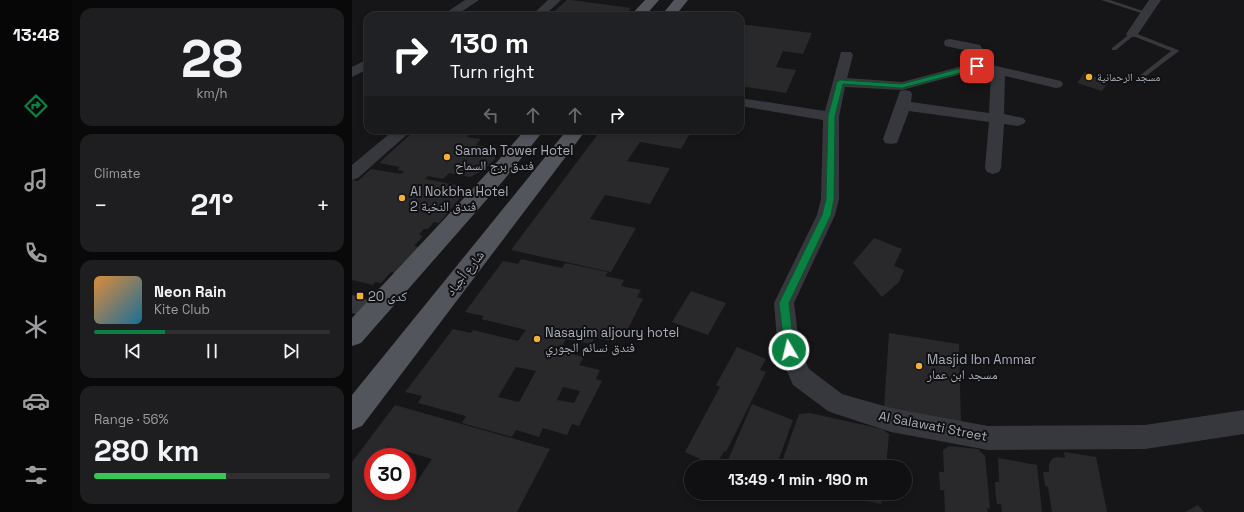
<!DOCTYPE html>
<html lang="en">
<head>
<meta charset="utf-8">
<style>
  :root { --surface:#101012; --page:#1e1e20; --text:#f1f3f6; --muted:#9c9d9f; --line:#303032; --accent:#0b8043 }
  body { margin:0; font-family:"Space Grotesk","Noto Naskh Arabic",sans-serif; background:var(--page); color:var(--text); height:100vh; display:flex; flex-direction:column; font-size:15px; white-space:nowrap }
  * { box-sizing:border-box; margin:0 }
  p { font-size:13px; color:var(--muted) }
  .icon { flex:none; width:22px; height:22px; fill:none; stroke:currentColor; stroke-width:2; stroke-linecap:round; stroke-linejoin:round }
  .map { position:relative; flex:1; overflow:hidden }
  .sheet { display:flex; flex-direction:column; gap:8px; padding:8px; background:#09090a; width:280px }
  .sheet>* { flex:none }
  .hud { position:absolute; left:12px; top:12px; width:380px; height:122px; border-radius:12px; box-shadow:0 2px 6px #0003,0 0 0 1px var(--line); background:#202124; color:#fff; overflow:hidden }
  .speed { position:absolute; left:12px; top:448px; display:flex; gap:8px; font-size:20px; font-weight:700; text-align:center }
  .speed>* { display:grid; place-content:center; width:52px; height:52px; border-radius:50%; background:var(--surface); box-shadow:0 2px 6px #0003,0 0 0 1px var(--line); line-height:1 }
  .speed .limit { border:6px solid #d22; background:#fff; color:#111 }
  .pin { position:absolute; display:grid; place-items:center; width:34px; height:34px; color:#fff; margin:-17px; border-radius:8px; box-shadow:0 2px 6px #0006 }
  .me { position:absolute; width:44px; margin:-22px; rotate:352deg; stroke-linejoin:round; filter:drop-shadow(0 0 3px #0008) }
  .turn { display:flex; align-items:center; gap:14px; height:84px; padding:0 20px; font-size:18px }
  .turn .icon { width:52px; height:52px; stroke-width:2.5 }
  .turn b { display:block; font-size:28px; line-height:34px }
  .lanes { display:flex; align-items:center; height:38px; padding:0 20px; background:#0003; justify-content:center; gap:20px; direction:ltr }
  .lanes .off { opacity:.35 }
  .big { font-size:30px; font-weight:700; line-height:1.1 }
  .sheet .tile { flex:1; display:flex; flex-direction:column; justify-content:center; gap:6px; min-width:0; padding:0 14px; border-radius:12px; background:var(--page) }
  .sheet .dial { align-items:center; gap:0 }
  .dial b { font-size:52px; line-height:1 }
  .song { display:flex; align-items:center; gap:12px }
  .cover { width:48px; height:48px; border-radius:6px; background:linear-gradient(135deg,hsl(30 70% 55%),hsl(200 70% 35%)) }
  .played { height:4px; border-radius:2px; background:linear-gradient(90deg,var(--accent) 30%,var(--line) 30%) }
  .keys { display:flex; justify-content:space-around; direction:ltr }
  .heat { display:flex; justify-content:space-between; align-items:center; font-size:22px; direction:ltr }
  .charge { height:6px; border-radius:3px; background:linear-gradient(90deg,#34c759 56%,var(--line) 0) }
  .trip { position:absolute; left:332px; top:460px; width:228px; height:40px; border-radius:20px; background:var(--surface); box-shadow:0 2px 6px #0003,0 0 0 1px var(--line); font-weight:700; line-height:40px; text-align:center }
  main { display:flex; flex:1; min-height:0 }
  .tabs { display:flex; flex-direction:column; width:72px; justify-content:space-around; align-items:center; background:#060607; color:var(--muted) }
  .tabs .icon { width:28px; height:28px }
  .tabs .on { color:var(--accent) }
  .tabs b { font-size:18px; color:var(--text) }
  .map>svg:first-child { display:block }
  .building { fill:#29292c; fill-rule:evenodd }
  .lines { fill:none; stroke-linecap:round; stroke-linejoin:round }
  .lane { fill:#37383d; fill-rule:evenodd }
  .street { fill:#37383d; fill-rule:evenodd }
  .primary { fill:#53555c; fill-rule:evenodd }
  .route { fill:#0b8043; stroke:#07532c }
  .poi-dot { fill:#f2b134; stroke:#111113; stroke-width:1.5 }
  .labels { text-anchor:middle; dominant-baseline:central; stroke-width:4; stroke-linejoin:round; paint-order:stroke }
  .far-poi-label { font-size:11px; fill:#a8adb8; stroke:#111113; text-anchor:start }
  .poi-label { font-size:13px; fill:#a8adb8; stroke:#111113; text-anchor:start }
  .street-label { font-size:13px; fill:#a8adb8; stroke:#111113 }
</style>
</head>
<body>
<main>
<nav class="tabs">
<b>13:48</b>
<svg class="icon on" aria-label="directions" viewBox="0 0 24 24"><path d="M12 3l9 9-9 9-9-9zM9 14v-3h6M13 9l2 2-2 2"/></svg>
<svg class="icon" aria-label="music" viewBox="0 0 24 24"><path d="M9 18V5l10-2v13"/><circle cx="6" cy="18" r="3"/><circle cx="16" cy="16" r="3"/></svg>
<svg class="icon" aria-label="phone" viewBox="0 0 24 24"><path d="M5 4h4l2 5-3 2q2 4 5 5l2-3 5 2v4C11 20 4 13 5 4z"/></svg>
<svg class="icon" aria-label="climate" viewBox="0 0 24 24"><path d="M12 3v18M4 7l16 10M4 17L20 7"/></svg>
<svg class="icon" aria-label="car" viewBox="0 0 24 24"><path d="M5 17H2v-5l4-1 3-4h7l3 4 3 1v5h-3M9 17h6M6 11h13"/><circle cx="7" cy="17" r="2"/><circle cx="17" cy="17" r="2"/></svg>
<svg class="icon" aria-label="filters" viewBox="0 0 24 24"><path d="M4 7h16M4 17h16"/><circle cx="9" cy="7" r="2"/><circle cx="15" cy="17" r="2"/></svg>
</nav>
<section class="sheet">
<div class="tile dial"><b>28</b><p>km/h</p></div>
<div class="tile"><p>Climate</p>
<div class="heat"><a>−</a><b class="big">21°</b><a>+</a></div>
</div>
<div class="tile">
<div class="song"><i class="cover"></i><div><b>Neon Rain</b><p>Kite Club</p></div></div>
<div class="played"></div>
<div class="keys"><svg class="icon" aria-label="previous" viewBox="0 0 24 24"><path d="M18 5L8 12l10 7zM5 5v14"/></svg><svg class="icon" aria-label="pause" viewBox="0 0 24 24"><path d="M8 5v14M16 5v14"/></svg><svg class="icon" aria-label="next" viewBox="0 0 24 24"><path d="M6 5l10 7-10 7zM19 5v14"/></svg></div>
</div>
<div class="tile"><p>Range · 56%</p><b class="big">280 km</b><div class="charge"></div></div>
</section>
<div class="map">
<svg width="892" height="512" viewBox="0 0 892 512">
  <rect width="100%" height="100%" fill="#161618"/>
  <g class="building">
    <polygon points="215,0 219,0 279,8 272,16 197,16"/>
    <polygon points="388,24 460,33 451,54 431,51 424,67 444,70 434,93 388,86"/>
    <polygon points="733,72 756,83 750,91 725,83"/>
    <polygon points="94,130 117,134 115,137 129,139 124,145 144,148 143,159 132,170 118,177 97,173 91,179 76,176 73,179 110,186 108,189 110,190 105,196 109,197 87,223 82,222 76,229 72,229 69,232 49,227 69,232 67,235 71,236 62,246 67,247 43,273 39,272 29,283 23,282 21,285 0,280 0,181 1,180 6,181 19,169 49,174 52,171 45,170 48,167 27,163 62,131 82,134 85,132 91,133"/>
    <polygon points="249,130 340,130 329,149 288,142 275,161 318,168 298,204 253,195 238,219 284,228 259,272 159,250"/>
    <polygon points="522,238 550,249 542,266 552,270 547,282 530,297 501,263"/>
    <path d="M169 259 210 268 213 263 256 272 253 276 272 280 269 286 289 290 285 297 291 299 273 335 267 333 263 342 243 337 239 344 214 339 207 351 232 357 227 365 248 370 244 379 250 381 227 426 220 424 215 435 191 428 187 437 164 430 160 437 110 423 114 416 66 403 70 396 53 392 101 329 119 333 121 330 166 341 174 330 129 319 132 316 113 312 151 261 166 264ZM164 367 184 371 167 402 146 397ZM211 387 228 391 222 403 205 400Z"/>
    <polygon points="339,291 374,303 356,335 320,322"/>
    <polygon points="537,333 607,344 609,424 532,408"/>
    <polygon points="385,347 414,359 408,370 414,372 374,452 372,451 367,460 356,463 333,452 368,387 364,385"/>
    <polygon points="400,404 441,420 424,467 395,467 376,460"/>
    <path d="M43 405 198 449 165 512H0V462ZM36 446 80 459 60 489 55 487V491H21V457H28Z"/>
    <polygon points="458,413 530,429 537,434 534,467 428,467 447,414"/>
    <polygon points="597,446 626,449 633,456 638,509 635,508 636,512 593,512 592,490 588,490 587,472 592,472 591,450"/>
    <polygon points="712,452 744,457 755,512 700,512 696,487 693,486 691,472 697,472 697,464 700,459 704,457 713,458"/>
    <polygon points="646,458 685,465 690,512 650,512 649,504 645,504 644,499 643,482 647,482"/>
    <polygon points="485,493 531,493 529,504 485,494"/>
    <polygon points="846,505 852,512 833,512"/>
  </g>
  <g class="lines">
    <g class="lane">
      <polygon points="749,0 758,0 797,13 792,14"/>
      <polygon points="780,32 826,50 827,51 790,79 786,79 786,77 819,51 781,36 764,50 760,50 760,48"/>
    </g>
    <g class="street">
      <polygon points="113,0 127,0 103,16 89,16"/>
      <polygon points="196,0 209,0 192,16 179,16"/>
      <polygon points="797,0 809,0 784,37 776,37 774,34"/>
      <polygon points="598,39 628,45 630,48 631,63 709,81 711,84 709,87 704,88 653,76 652,114 671,118 674,121 671,124 666,126 652,124 649,168 647,172 641,174 635,172 633,168 637,122 557,111 545,143 539,144 533,143 531,139 548,91 553,90 558,91 560,94 559,102 637,113 639,73 625,70 550,90 493,87 487,117 487,199 483,215 442,303 448,350 457,369 490,394 539,408 636,426 793,425 892,410 892,434 793,449 636,450 539,432 484,414 476,411 441,385 426,350 422,303 465,215 469,199 471,120 388,106 388,98 473,111 489,52 499,52 501,55 495,78 550,82 618,64 617,51 593,46 592,43 593,40"/>
      <polygon points="16,59 16,69 0,77 0,67"/>
      <polygon points="42,130 60,130 6,178 0,180 0,165"/>
      <polygon points="0,295 30,304 33,310 30,316 23,319 0,313"/>
    </g>
    <g class="primary">
      <polygon points="293,0 307,0 293,16 278,16"/>
      <polygon points="322,0 336,0 323,16 309,16"/>
      <polygon points="173,130 192,130 151,181 9,343 0,346 0,318 137,171"/>
      <polygon points="215,130 234,130 10,426 0,430 0,395"/>
    </g>
  </g>
  <polygon class="route" points="625,64 628,66 627,68 550,88 491,84 483,116 482,199 479,215 437,303 442,350 440,353 437,355 433,353 427,303 470,215 474,199 476,116 485,82 488,80 550,84"/>
  <g class="poi-dot">
    <circle cx="737" cy="77" r="4"/>
    <circle cx="95" cy="157" r="4"/>
    <circle cx="50" cy="198" r="4"/>
    <rect x="4" y="292" width="8" height="8" rx="2"/>
    <circle cx="185" cy="339" r="4"/>
    <circle cx="567" cy="366" r="4"/>
  </g>
  <g class="labels">
    <g class="far-poi-label">
      <text x="745" y="77">مسجد الرحمانية</text>
    </g>
    <g class="poi-label">
      <text x="103" y="150">Samah Tower Hotel<tspan x="103" dy="15">فندق برج السماح</tspan></text>
      <text x="58" y="191">Al Nokbha Hotel<tspan x="58" dy="15">2 فندق النخبة</tspan></text>
      <text x="16" y="296">كدى 20</text>
      <text x="193" y="332">Nasayim aljoury hotel<tspan x="193" dy="15">فندق نسائم الجوري</tspan></text>
      <text x="575" y="359">Masjid Ibn Ammar<tspan x="575" dy="15">مسجد ابن عمار</tspan></text>
    </g>
    <g class="street-label">
      <text transform="translate(113 273) rotate(-52)">شارع أجياد</text>
      <text transform="translate(581 426) rotate(11)">Al Salawati Street</text>
    </g>
  </g>
</svg>
<div class="speed"><div class="limit">30</div></div>
<div class="pin" style="left:625px;top:66px;background:#d93025"><svg class="icon" aria-label="arrive" viewBox="0 0 24 24"><path d="M6 21V4h12l-3 4 3 4H6"/></svg></div>
<svg class="me" style="left:437px;top:350px" viewBox="-20 -20 40 40"><circle r="17" fill="#0b8043" stroke="#fff" stroke-width="3"/><path d="M0-11L8 9 0 5-8 9z" fill="#fff"/></svg>
<div class="trip">13:49 · 1 min · 190 m</div>
<div class="hud">
<div class="turn"><svg class="icon" aria-label="right" viewBox="0 0 24 24"><path d="M7 20v-9h11M14 6l5 5-5 5"/></svg><div><b>130 m</b>Turn right</div></div>
<div class="lanes"><svg class="icon off" aria-label="left" viewBox="0 0 24 24"><path d="M17 20v-9H6M10 6l-5 5 5 5"/></svg><svg class="icon off" aria-label="ahead" viewBox="0 0 24 24"><path d="M12 20V5M6 11l6-6 6 6"/></svg><svg class="icon off" aria-label="ahead" viewBox="0 0 24 24"><path d="M12 20V5M6 11l6-6 6 6"/></svg><svg class="icon" aria-label="right" viewBox="0 0 24 24"><path d="M7 20v-9h11M14 6l5 5-5 5"/></svg></div>
</div>
</div>
</main>
</body>
</html>
